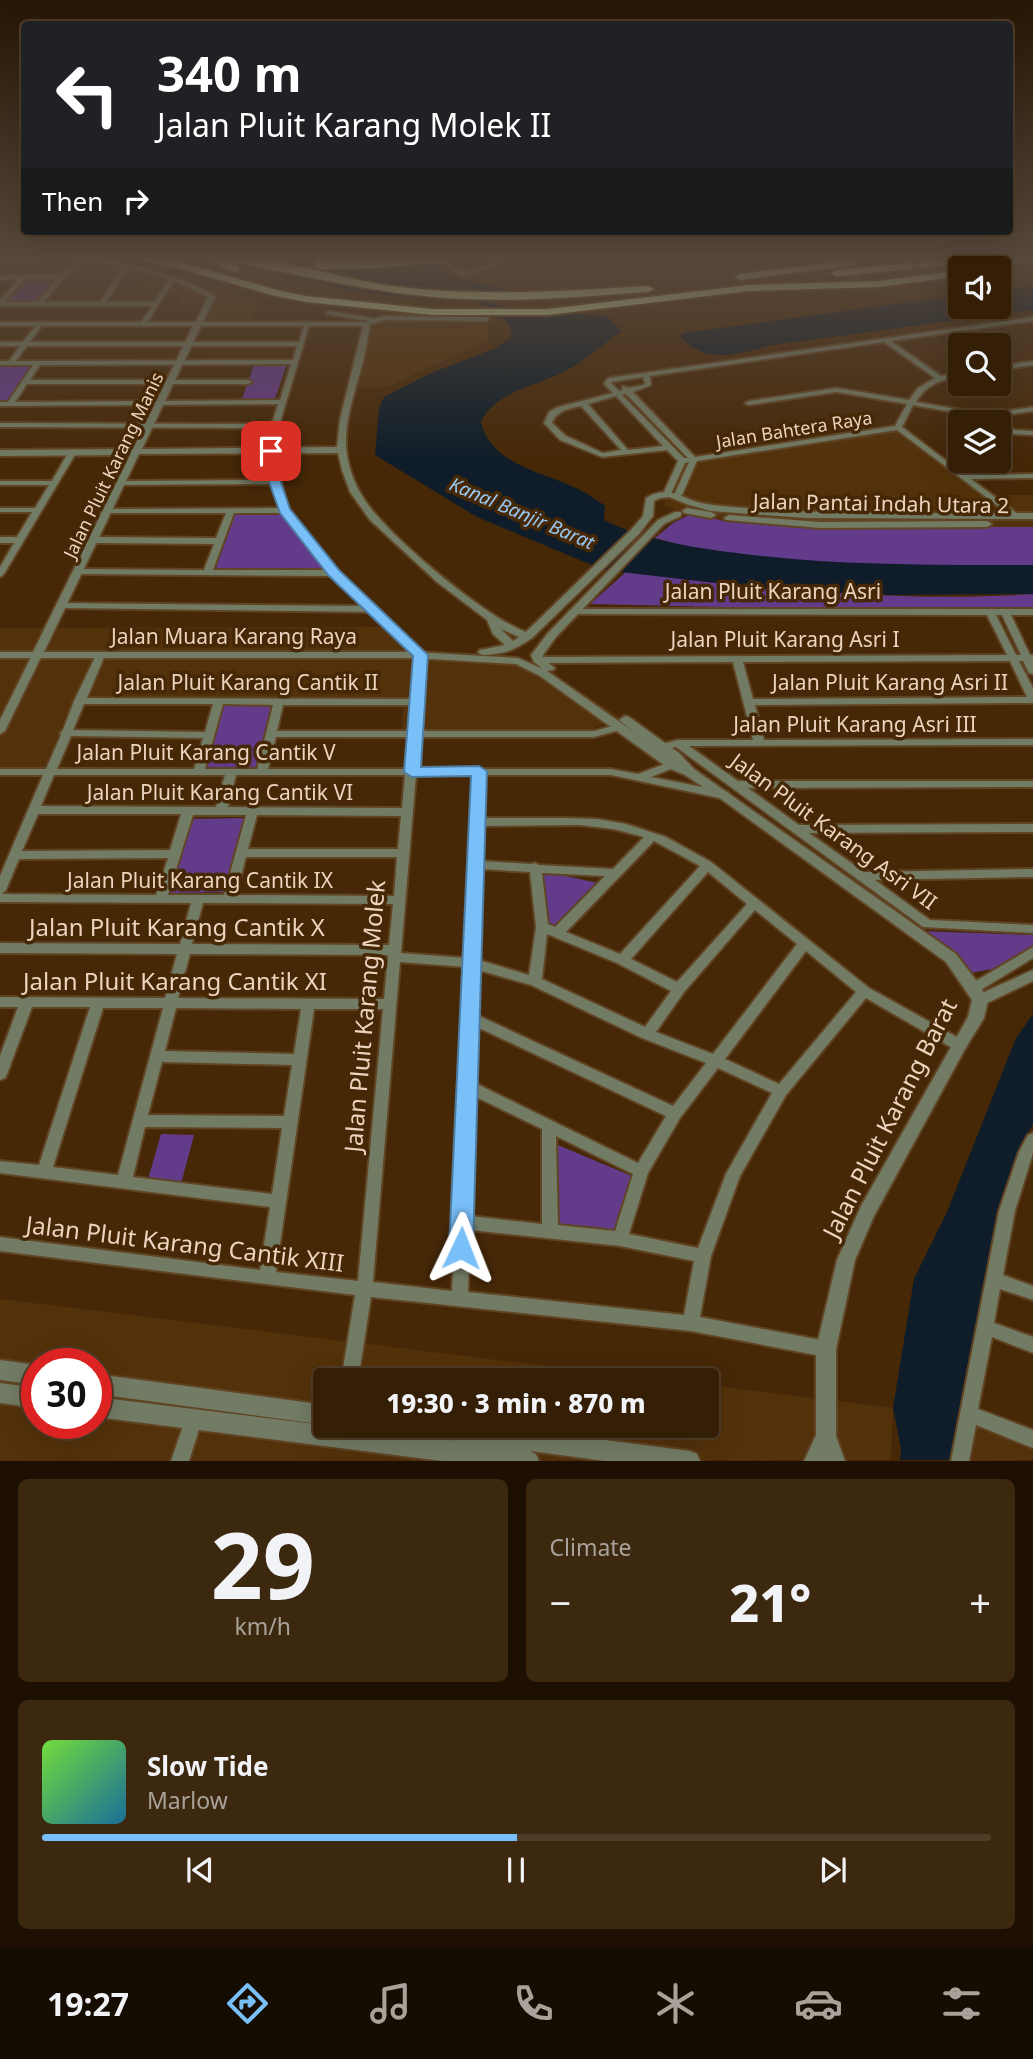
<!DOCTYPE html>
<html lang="en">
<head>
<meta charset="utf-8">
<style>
  :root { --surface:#341e05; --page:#3c270f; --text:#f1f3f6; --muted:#a9a29a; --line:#4e3c27; --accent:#79bff8 }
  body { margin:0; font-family:"Noto Sans",sans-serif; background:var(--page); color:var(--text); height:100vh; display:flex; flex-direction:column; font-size:26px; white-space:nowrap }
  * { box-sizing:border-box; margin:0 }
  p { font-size:23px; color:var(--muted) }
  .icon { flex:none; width:38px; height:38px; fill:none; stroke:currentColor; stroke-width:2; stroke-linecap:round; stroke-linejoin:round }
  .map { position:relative; height:1461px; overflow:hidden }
  .details { display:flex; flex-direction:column; gap:18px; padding:18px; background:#1d1003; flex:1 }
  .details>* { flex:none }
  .top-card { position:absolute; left:21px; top:21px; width:992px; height:214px; border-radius:7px; box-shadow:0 7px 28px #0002,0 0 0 2px var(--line); background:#202124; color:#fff; overflow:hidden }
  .fabs { position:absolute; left:948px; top:256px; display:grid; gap:14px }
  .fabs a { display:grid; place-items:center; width:63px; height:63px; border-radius:7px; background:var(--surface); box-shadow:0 7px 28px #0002,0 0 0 2px var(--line); font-size:35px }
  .speed { position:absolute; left:21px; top:1348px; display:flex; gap:14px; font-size:35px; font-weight:700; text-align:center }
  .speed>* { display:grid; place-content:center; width:91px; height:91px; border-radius:50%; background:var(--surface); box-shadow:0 7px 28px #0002,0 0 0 2px var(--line); line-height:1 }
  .speed .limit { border:10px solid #d22; background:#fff; color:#111 }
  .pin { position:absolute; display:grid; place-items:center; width:60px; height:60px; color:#fff; margin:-30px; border-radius:14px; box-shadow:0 4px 10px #0006 }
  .me { position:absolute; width:77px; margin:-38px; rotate:2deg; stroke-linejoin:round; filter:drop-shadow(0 0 5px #0008) }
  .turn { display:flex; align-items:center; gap:24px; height:147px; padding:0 21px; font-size:32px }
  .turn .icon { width:91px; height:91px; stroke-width:2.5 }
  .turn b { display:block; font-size:49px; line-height:60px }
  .then { display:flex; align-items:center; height:66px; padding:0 21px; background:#0003; gap:14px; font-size:26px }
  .big { font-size:52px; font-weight:800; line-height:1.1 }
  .details .widget { flex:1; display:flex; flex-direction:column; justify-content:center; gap:10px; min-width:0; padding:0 24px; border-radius:10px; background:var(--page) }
  .details .dial { align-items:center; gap:0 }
  .dial b { font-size:91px; line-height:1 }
  .song { display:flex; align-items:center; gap:21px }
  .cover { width:84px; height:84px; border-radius:10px; background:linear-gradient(135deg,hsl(100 70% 55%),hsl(200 70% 35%)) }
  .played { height:7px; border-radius:4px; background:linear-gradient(90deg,var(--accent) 50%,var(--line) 50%) }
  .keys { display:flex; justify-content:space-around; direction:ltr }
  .heat { display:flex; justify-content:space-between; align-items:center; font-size:38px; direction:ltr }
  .details .tiles { flex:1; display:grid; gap:18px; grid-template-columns:1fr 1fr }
  .widget:last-child { grid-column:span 2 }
  .trip { position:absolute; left:313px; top:1368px; width:406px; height:70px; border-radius:7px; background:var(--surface); box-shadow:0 7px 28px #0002,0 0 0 2px var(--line); font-weight:800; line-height:70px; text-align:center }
  .dock { display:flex; height:112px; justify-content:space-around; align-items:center; background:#150c02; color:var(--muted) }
  .dock .icon { width:49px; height:49px }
  .dock .selected { color:var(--accent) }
  .dock b { font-size:32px; color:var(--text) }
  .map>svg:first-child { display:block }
  .built { fill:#53310a; fill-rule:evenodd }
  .green { fill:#633b8b }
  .water { fill:#0e1d29 }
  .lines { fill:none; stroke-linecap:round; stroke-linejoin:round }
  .river { fill:#0e1d29; fill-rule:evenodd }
  .motorway-tunnel { stroke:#5f4222; stroke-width:12; stroke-dasharray:12 6; stroke-linecap:butt }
  .minor-casing { stroke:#614424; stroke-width:4 }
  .tertiary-casing { stroke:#614424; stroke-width:4 }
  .motorway-casing { stroke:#614424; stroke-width:4 }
  .minor { fill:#727b64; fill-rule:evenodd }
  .tertiary { fill:#727b64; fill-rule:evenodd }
  .motorway { fill:#cde3a9; fill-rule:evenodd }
  .motorway-bridge-casing { stroke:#614424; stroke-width:14; stroke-linecap:butt }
  .motorway-bridge { stroke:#cde3a9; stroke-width:12 }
  .route { fill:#79bff8; stroke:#4f7ca1; stroke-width:2 }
  .labels { text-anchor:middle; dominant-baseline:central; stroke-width:7; stroke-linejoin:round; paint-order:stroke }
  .far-street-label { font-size:18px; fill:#ecd4be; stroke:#462807 }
  .far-water-label { font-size:19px; font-style:italic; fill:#97c7f0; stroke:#462807 }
  .street-label { font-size:21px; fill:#ecd4be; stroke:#462807 }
  .near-street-label { font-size:24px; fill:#ecd4be; stroke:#462807 }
</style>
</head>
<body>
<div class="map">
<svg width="1033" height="1461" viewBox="0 0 1033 1461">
  <rect width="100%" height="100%" fill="#462807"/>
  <g class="built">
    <polygon points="0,260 56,260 126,266 258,302 250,323 195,323 202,304 179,304 182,296 155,296 159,286 139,287 142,279 109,279 113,273 94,273 94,271 60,270 55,278 38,278 42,270 0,270"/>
    <polygon points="385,319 488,320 489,339 387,387 358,388 372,322"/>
    <polygon points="894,424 991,495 1033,495 1033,527 824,527 727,522 664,506 676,464 693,456"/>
    <polygon points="386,627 420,661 533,662 618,716 579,736 401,734 403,705 71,704 44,769 0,769 0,628"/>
    <path d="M0 1299 670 1381H326V1426H707V1385L893 1408 891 1460 0 1461ZM37 1363H96V1423H37Z"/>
    <polygon points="962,1413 1033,1446 1033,1460 957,1461"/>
  </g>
  <g class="green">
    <polygon points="22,279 54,279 35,303 1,303"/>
    <polygon points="35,364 7,403 0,403 0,365"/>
    <polygon points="287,364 274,401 241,402 254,365"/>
    <polygon points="232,511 278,511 326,570 216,569"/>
    <polygon points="693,513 727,522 824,527 1033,527 1033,565 847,565 704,551 655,538 673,523"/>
    <path d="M626 572C761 588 897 603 1033 594V614L590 604Z"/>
    <polygon points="271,705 259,768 206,768 223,706"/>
    <polygon points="245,818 230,892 169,893 188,819"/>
    <polygon points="537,870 598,883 554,929 537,924"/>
    <polygon points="920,931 1033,935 1033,948 998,968 965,974"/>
    <polygon points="161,1134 194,1135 181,1184 147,1183"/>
    <polygon points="553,1143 634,1177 617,1236 553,1231"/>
  </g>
  <g class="water">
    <polygon points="332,256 429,256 451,276 530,295 413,290 335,272 327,264 342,261"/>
    <path d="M1033 286V310L772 345C738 354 705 366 680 336L683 333 961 295V306H999V290Z"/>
    <path d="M565 313 607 316 622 331C606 342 590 356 573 367 542 386 501 387 481 421 490 467 548 472 582 491 590 495 598 501 605 506L604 520C647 541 696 548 744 554 840 566 936 565 1033 565V594L891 595 774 590 604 570 477 517 375 455 379 408 384 397 431 373 496 348 510 338 512 330 505 320 492 315Z"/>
    <polygon points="1033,1014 1033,1124 1020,1150 1002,1200 953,1460 900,1460 901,1449 893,1408 914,1279 947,1212 1016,1038"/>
  </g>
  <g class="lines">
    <path class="river" d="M194 256C232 253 274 269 311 277 360 288 411 293 461 295L455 291 460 288 529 319 520 321 476 302 420 299 348 290Z"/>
    <g class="motorway-tunnel">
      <polyline points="924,274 934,273"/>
      <polyline points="846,281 861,281"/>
    </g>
    <defs>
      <g id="minor">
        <polygon points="434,256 440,256 460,271 466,273 504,257 532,256 507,260 466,277 456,273"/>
        <path d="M77 258 79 259V261L44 302H100L125 264 127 263 130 265 106 302H154L170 278 175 279 147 323 144 325 141 323 152 306H0V300L18 279 0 280V276L61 275ZM25 279H57L37 302H5Z"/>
        <polygon points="329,311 375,319 383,316 486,317 489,319 486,321 384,320 367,326 364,324 369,321 327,314 326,313"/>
        <path d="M1033 317V321L891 341 941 376 961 372V376C941 380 927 384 916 402L986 414 1033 407V411L986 418 913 405 902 427 965 475 1033 474V478L971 479 1018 514 1019 516 1015 519 897 430 697 461 682 495 678 497 674 495 689 462 685 463 670 496H664L663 494 678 461 667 450 602 457 560 440 544 423 549 412 558 407 613 393 604 384 607 379 609 378ZM884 342 935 378 918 388 909 400 837 388 749 401 745 403 749 405 837 392 907 404 895 426 695 457 633 392 651 385 650 376ZM643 377 645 383 644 385 629 388 622 386 623 390 619 391 612 384V382ZM626 394 688 458H684L622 395ZM616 396 663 446 628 450 588 404ZM581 406 621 450 603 453 566 436 552 423C557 410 569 409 581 406Z"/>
        <path d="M40 322 43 324 30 342H299L305 323 310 322 279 426 275 457 288 510 337 571 426 655 420 731H594L620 724 625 727 624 729 594 737H419L416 769H611L638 774 675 760H683L684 762 683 764 651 777 728 792 730 795 728 798 724 799 611 775H484L483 818H563L597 819 626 824 666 837 711 862 869 988 964 1041 966 1045 964 1049 959 1050 954 1049 866 998 786 1095 740 1176 711 1256 700 1317 826 1341 832 1343 834 1349 832 1355 826 1357 691 1331 371 1297 358 1381H341L355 1295 0 1251V1237L260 1270 270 1207 0 1173V1161L39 1165 90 1007H32L7 1074 5 1078 0 1080V1056L18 1007H0V997L165 998 177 954 0 953V943L180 944 191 903 0 902V876L43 775H0V769H46L61 735 60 733 63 730 74 701 97 653 100 652 105 655 87 698 412 699 416 656 370 612 60 608 58 606 63 603 364 606 332 576 76 574 75 572 79 569 204 570 214 544 94 543 90 540 94 537 216 538 226 513H106L105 511 109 509 279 508 273 484 122 485 118 483 122 481 272 480 267 457 271 428 0 427V423L272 424 278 404 0 406V402H8L33 365H0V361H9L20 346H0V342H23L38 323ZM27 346H297L293 360 16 361ZM291 364 280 400 15 402 27 384H248L252 382 248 380H30L40 365ZM234 513H282L327 570H213ZM84 704H213L205 732 73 730ZM223 704 273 705 257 769H205ZM283 705H411L409 731H277ZM71 736 203 738 194 769H57ZM276 737H408L405 769H268ZM54 775H225L216 807 41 806ZM236 775H405L402 808 228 807ZM416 775H473L470 862 468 865 470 867 466 958 401 953ZM38 814H181L170 850 22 851ZM193 815H246L224 895H168ZM257 815 401 816 398 849H248ZM580 825 613 829 644 837 613 869 539 865 535 863 531 864 482 861 483 826ZM654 841 700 866 620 954 566 932ZM246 857H397L394 896 236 895ZM168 858 156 895 2 894 6 890 19 859ZM481 869 530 872 536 927 529 975 479 960ZM708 872 747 904 677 982 631 959ZM542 873 605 876 555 927 548 924ZM203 903 393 904 389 945 192 944ZM755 910 797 944 713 1054 656 1032 684 992ZM547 934 617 963 671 991 645 1027 542 979ZM806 951 856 992 779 1084 725 1059ZM190 954 388 955 384 999 178 998ZM400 962 466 967 452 1291 373 1282ZM478 970 531 985 642 1038 706 1063 673 1106 477 1015ZM103 1008H163L118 1175 53 1167ZM176 1008 301 1009 294 1054 165 1051ZM314 1009H383L358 1281 276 1272ZM477 1027 666 1116 638 1163 475 1083ZM162 1062 292 1065 284 1116 148 1115ZM718 1068 772 1093 726 1174 698 1248 629 1234 648 1173 680 1118ZM474 1096 542 1129V1224L471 1216ZM145 1127 282 1128 272 1194 133 1177ZM556 1136 633 1174 615 1231 558 1225ZM470 1230 620 1246 694 1261 684 1315 468 1292Z"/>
        <polygon points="1033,361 1033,365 999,370 999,366"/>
        <polygon points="999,422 1015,430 1033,431 1033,435 1013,434 999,427"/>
        <polygon points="69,451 75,451 76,453 4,574 0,577 0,567 14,543 0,543 0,537 17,537 32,512 0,512 0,508 35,508 49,485 0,485 0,481 52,481"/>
        <path d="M573 609H1033V615H1011L1030 655H1033V674L1029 673 1023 661H1019L1033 688V703L755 705 764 740 1033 739V745L689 746 738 781H1033V787L748 788 799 825 1033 824V832L809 833 864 872 1033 869V877L875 880 930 920 1033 925V933L923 927 676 747 662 750 658 749 657 747 658 745 678 740H753L733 662 538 663 533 660 538 657 1007 655 987 615 570 614 568 612 570 610ZM996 615H1002L1021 655H1016ZM1010 661 1027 697 753 699 743 662Z"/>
        <polygon points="37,652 42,655 5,731 0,734 0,720 32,655"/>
        <polygon points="1033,947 1033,958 979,991 974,993 969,991 967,988 969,985"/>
        <polygon points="1033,970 1033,981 985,1004 980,1005 975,1004 973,1000 975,996"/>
        <polygon points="1033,1133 1033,1153 1015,1211 1003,1275 1033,1286 1033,1300 1000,1289 994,1323 1033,1337 1033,1353 992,1337 978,1409 1033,1430 1033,1448 976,1425 969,1461 951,1461 999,1211 1019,1152 1028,1135"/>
        <polygon points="193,1411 199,1414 202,1420 189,1461 171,1461 187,1414"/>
      </g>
      <g id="tertiary">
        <path d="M0 257H66L127 263 190 283 216 296 203 322H370C370 330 367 340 366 348 360 379 346 410 346 442 346 462 354 485 366 502 391 538 485 617 526 632L631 530 643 516 646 498C667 485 680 497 701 503 711 505 722 506 733 507 833 515 933 513 1033 513V519L806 518 711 511 689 505 669 497 660 498 654 501 653 516 639 534 532 638C512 651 508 653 484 655L480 654 478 652 480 650 505 645 493 634 487 620 437 582 370 520 350 492 342 470 338 453 139 454 44 652H415L518 658 543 669 534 662 531 655 548 633 658 520 675 512H681V516L664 524 556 637 543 655V659L555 668 553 670 547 671 634 732 619 720 625 716 629 717 679 753 694 769 956 954 979 984 988 1000 984 1018 965 1049 874 1216 855 1260 836 1349V1436L845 1461H804L816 1435V1349L837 1260 861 1206 968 1017 972 1000 946 962 721 799 685 775 668 768 540 676 516 664 415 658H0V652H33L130 455 0 456V450L133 449 193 326H0V322H196L208 297C183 284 154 272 126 267 85 259 41 261 0 261ZM201 326H363L340 419 337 447 142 449ZM501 629 519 637 513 641Z"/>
        <polygon points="687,508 711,512 716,515 711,518 684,513 682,511"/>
        <polygon points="729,515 820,522 987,521 992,524 987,527 820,528 726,520 724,518"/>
        <polygon points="0,1360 37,1365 37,1385 0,1380"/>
        <polygon points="96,1374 326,1405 326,1425 96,1394"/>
        <polygon points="0,1383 37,1388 37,1408 0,1403"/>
        <polygon points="96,1397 493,1446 415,1436 408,1433 405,1426 497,1426 690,1451 697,1454 700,1461 605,1461 530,1451 536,1454 539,1461 442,1461 96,1417"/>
      </g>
      <g id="motorway">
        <polygon points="124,256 145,256 181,262 277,290 306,296 433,309 548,309 749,285 879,281 961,270 961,276 879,287 749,291 548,315 433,315 306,302 271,295 179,268"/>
        <path d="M199 256C261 251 329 277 392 286 478 297 562 291 648 286L654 289 648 292C587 296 527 302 466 299 384 296 303 275 222 260L239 267 240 269 235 272Z"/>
        <polygon points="969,256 996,256 991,259 920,268 915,266 910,269 836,276 831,273 836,270 910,263 915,265 920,262"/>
        <polygon points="1021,256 1033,256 1033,259 999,268 981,268"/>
        <polygon points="849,260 854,263 853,265 740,280 735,277 740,274"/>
      </g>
    </defs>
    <use href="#minor" class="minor-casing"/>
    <use href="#tertiary" class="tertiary-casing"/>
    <use href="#motorway" class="motorway-casing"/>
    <use href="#minor" class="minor"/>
    <use href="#tertiary" class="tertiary"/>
    <use href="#motorway" class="motorway"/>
    <defs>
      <polyline id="motorway-bridge" points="320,263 375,262 444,256"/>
    </defs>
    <use href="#motorway-bridge" class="motorway-bridge-casing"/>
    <use href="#motorway-bridge" class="motorway-bridge"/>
  </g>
  <linearGradient id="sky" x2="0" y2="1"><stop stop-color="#261604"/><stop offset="0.56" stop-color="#57483c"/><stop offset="1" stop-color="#57483c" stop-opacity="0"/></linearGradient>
  <rect width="1033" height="460" fill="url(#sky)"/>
  <polygon class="route" points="271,448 277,451 281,482 290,509 339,570 428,655 421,767 479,766 487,771 473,1248 470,1255 461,1258 453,1255 449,1248 471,776 412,777 404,772 413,656 329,576 280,513 269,482 265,451"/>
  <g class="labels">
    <g class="far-street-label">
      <text transform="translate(794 429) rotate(-9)">Jalan Bahtera Raya</text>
      <text transform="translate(113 465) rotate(-64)">Jalan Pluit Karang Manis</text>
    </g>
    <g class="far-water-label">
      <text transform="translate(522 513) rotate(23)">Kanal Banjir Barat</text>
    </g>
    <g class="street-label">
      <text transform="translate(881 503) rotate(1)">Jalan Pantai Indah Utara 2</text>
      <text x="773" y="591">Jalan Pluit Karang Asri</text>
      <text x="234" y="636">Jalan Muara Karang Raya</text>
      <text x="785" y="639">Jalan Pluit Karang Asri I</text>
      <text x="248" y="682">Jalan Pluit Karang Cantik II</text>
      <text x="890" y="682">Jalan Pluit Karang Asri II</text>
      <text x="855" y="724">Jalan Pluit Karang Asri III</text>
      <text x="206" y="752">Jalan Pluit Karang Cantik V</text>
      <text x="220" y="792">Jalan Pluit Karang Cantik VI</text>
      <text transform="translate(834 831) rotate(36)">Jalan Pluit Karang Asri VII</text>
      <text x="200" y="880">Jalan Pluit Karang Cantik IX</text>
    </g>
    <g class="near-street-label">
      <text x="177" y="926">Jalan Pluit Karang Cantik X</text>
      <text x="175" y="980">Jalan Pluit Karang Cantik XI</text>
      <text transform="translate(364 1016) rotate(-85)">Jalan Pluit Karang Molek</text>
      <text transform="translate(889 1118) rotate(-63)">Jalan Pluit Karang Barat</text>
      <text transform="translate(185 1243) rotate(7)">Jalan Pluit Karang Cantik XIII</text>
    </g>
  </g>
</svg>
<div class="fabs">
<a><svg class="icon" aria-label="sound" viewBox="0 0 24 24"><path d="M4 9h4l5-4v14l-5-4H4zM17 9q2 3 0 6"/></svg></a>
<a><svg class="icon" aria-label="search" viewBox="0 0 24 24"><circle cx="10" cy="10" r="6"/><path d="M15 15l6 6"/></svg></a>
<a><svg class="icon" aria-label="layers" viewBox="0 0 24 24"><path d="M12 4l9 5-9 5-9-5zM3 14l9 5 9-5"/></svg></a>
</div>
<div class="speed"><div class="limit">30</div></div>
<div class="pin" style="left:271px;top:451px;background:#d93025"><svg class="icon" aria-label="arrive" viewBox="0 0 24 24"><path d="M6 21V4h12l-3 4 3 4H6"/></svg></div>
<svg class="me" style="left:461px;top:1248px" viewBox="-20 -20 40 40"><path d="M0-17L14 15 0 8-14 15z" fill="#79bff8" stroke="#fff" stroke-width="4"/></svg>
<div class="trip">19:30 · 3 min · 870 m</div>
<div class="top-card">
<div class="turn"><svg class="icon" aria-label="left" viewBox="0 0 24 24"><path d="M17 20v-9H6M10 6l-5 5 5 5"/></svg><div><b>340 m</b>Jalan Pluit Karang Molek II</div></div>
<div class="then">Then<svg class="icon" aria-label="right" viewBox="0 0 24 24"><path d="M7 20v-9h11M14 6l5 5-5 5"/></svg></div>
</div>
</div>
<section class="details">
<div class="tiles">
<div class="widget dial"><b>29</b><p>km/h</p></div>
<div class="widget"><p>Climate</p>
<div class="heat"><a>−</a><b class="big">21°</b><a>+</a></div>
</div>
<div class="widget">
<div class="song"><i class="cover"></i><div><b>Slow Tide</b><p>Marlow</p></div></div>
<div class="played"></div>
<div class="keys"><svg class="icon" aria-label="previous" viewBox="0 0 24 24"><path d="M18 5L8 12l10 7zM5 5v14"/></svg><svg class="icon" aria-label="pause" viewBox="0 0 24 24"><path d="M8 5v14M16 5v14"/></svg><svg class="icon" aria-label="next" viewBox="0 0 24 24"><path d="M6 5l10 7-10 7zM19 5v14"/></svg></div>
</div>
</div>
</section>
<nav class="dock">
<b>19:27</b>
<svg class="icon selected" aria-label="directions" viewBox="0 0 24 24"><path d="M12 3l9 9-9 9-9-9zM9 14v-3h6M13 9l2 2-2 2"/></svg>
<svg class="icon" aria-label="music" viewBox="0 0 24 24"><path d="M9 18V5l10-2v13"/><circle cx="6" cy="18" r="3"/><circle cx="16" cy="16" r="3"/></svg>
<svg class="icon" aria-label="phone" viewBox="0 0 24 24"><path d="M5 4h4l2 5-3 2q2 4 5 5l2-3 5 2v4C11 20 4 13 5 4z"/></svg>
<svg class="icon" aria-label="climate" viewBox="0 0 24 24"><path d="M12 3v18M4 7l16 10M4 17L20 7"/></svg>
<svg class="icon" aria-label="car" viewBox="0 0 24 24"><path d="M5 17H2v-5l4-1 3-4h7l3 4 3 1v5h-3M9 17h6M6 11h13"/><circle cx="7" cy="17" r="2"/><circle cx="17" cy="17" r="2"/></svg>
<svg class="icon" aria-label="filters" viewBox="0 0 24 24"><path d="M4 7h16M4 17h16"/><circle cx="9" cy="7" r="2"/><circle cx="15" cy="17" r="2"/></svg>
</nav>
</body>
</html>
